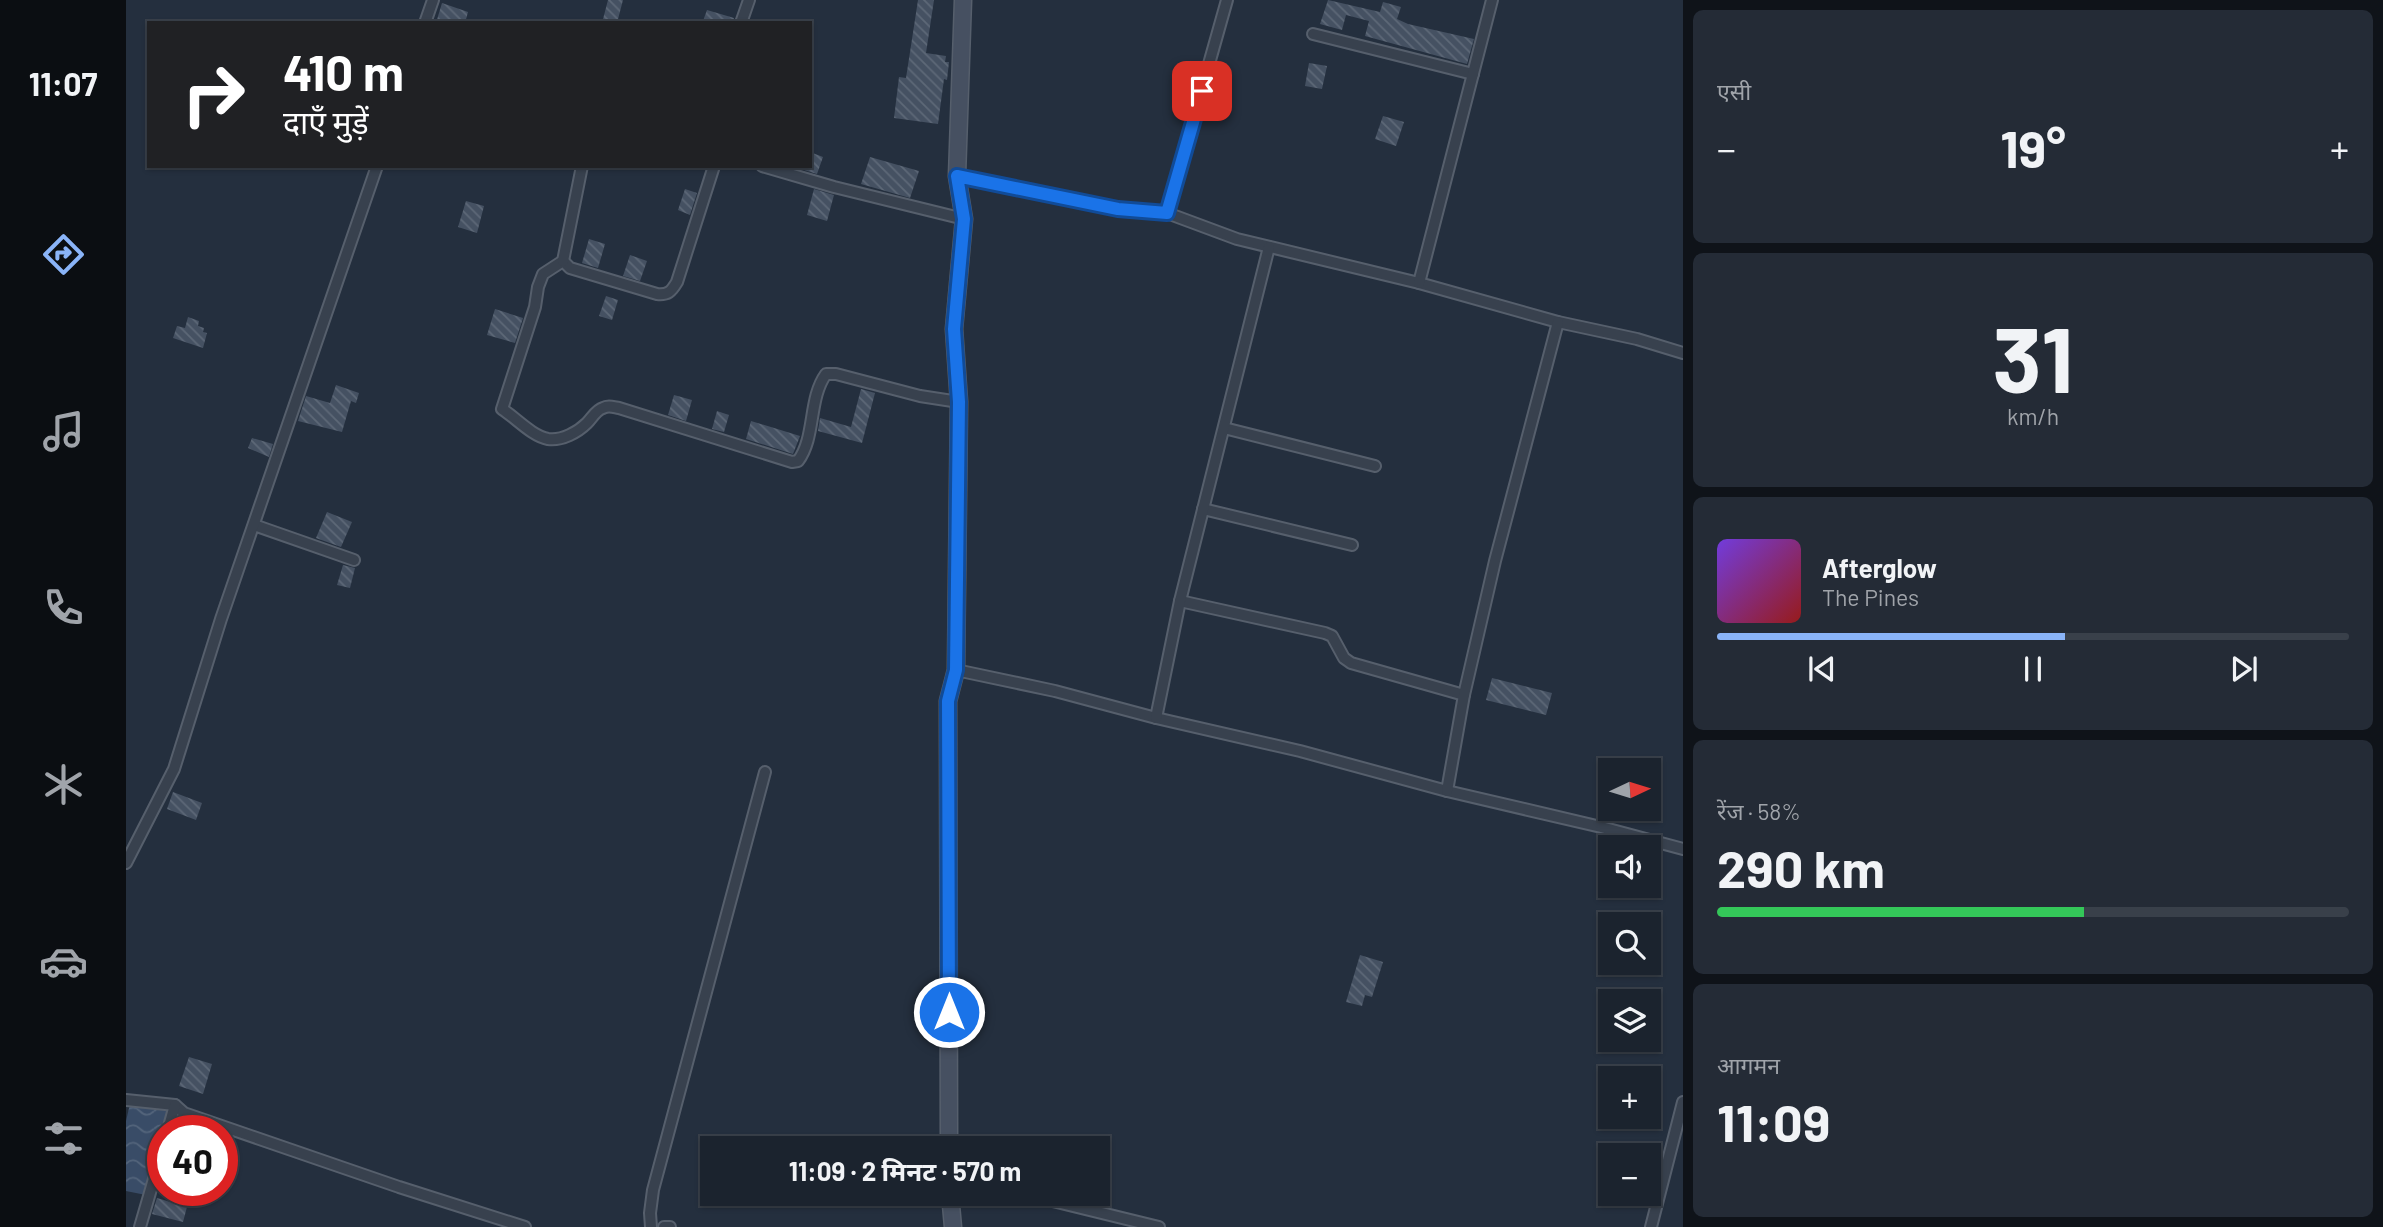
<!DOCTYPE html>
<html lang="hi">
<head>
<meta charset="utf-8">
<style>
  :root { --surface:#1b232e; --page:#242b36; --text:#f1f3f6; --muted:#a0a4aa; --line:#39404a; --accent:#8ab4f8 }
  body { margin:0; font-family:Barlow,"Noto Sans Devanagari",sans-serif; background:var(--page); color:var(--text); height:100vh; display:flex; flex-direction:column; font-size:26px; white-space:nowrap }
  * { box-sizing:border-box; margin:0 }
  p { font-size:23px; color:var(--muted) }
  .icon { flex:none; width:38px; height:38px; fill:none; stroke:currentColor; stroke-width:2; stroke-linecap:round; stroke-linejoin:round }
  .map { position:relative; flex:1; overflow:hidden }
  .side { display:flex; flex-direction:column; gap:10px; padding:10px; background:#0f1319; width:700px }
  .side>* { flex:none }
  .top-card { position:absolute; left:21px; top:21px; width:665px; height:147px; border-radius:0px; box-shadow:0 2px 5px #0004,0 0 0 2px var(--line); background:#202124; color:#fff; overflow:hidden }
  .needle { width:46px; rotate:86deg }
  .tools { position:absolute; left:1472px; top:758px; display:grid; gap:14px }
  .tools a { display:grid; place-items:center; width:63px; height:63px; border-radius:0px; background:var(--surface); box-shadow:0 2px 5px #0004,0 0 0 2px var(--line); font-size:35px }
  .speed { position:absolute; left:21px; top:1115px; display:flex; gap:14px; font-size:35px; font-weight:700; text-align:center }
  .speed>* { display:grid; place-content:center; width:91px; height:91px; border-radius:50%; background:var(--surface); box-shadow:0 2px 5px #0004,0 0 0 2px var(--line); line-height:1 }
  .speed .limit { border:10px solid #d22; background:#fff; color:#111 }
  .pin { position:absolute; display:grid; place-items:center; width:60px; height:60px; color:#fff; margin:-30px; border-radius:14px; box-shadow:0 4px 10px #0006 }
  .me { position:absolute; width:77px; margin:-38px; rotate:0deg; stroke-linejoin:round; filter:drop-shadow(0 0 5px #0008) }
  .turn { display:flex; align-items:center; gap:24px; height:147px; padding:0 21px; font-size:32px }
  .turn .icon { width:91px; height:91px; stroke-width:2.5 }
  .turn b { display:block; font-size:49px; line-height:60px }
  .big { font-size:52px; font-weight:700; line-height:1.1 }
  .side .tile { flex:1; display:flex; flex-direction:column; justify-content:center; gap:10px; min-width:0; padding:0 24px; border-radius:10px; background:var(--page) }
  .side .dial { align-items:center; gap:0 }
  .dial b { font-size:91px; line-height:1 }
  .song { display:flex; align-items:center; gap:21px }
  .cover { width:84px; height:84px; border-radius:10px; background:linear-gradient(135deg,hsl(260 70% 55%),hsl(0 70% 35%)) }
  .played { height:7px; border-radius:4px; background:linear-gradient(90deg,var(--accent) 55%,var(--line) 55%) }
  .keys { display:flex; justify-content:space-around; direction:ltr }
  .heat { display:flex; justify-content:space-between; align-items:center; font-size:38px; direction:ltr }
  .charge { height:10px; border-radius:5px; background:linear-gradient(90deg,#34c759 58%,var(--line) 0) }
  .trip { position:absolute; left:574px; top:1136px; width:410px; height:70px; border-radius:0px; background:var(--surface); box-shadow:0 2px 5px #0004,0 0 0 2px var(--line); font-weight:700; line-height:70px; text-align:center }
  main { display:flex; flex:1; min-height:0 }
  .menu { display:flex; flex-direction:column; width:126px; justify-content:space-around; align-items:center; background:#0b0e12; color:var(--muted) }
  .menu .icon { width:49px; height:49px }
  .menu .on { color:var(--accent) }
  .menu b { font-size:32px; color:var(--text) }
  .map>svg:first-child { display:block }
  .water { fill:url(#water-waves) }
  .building { fill:url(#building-back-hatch) }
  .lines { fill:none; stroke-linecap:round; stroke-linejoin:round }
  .street-casing { stroke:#565f6c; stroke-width:14 }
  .secondary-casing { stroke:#565f6c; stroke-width:19 }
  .street { stroke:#38414e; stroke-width:10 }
  .secondary { stroke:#465061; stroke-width:16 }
  .route-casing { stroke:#114b97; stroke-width:18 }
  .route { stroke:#1a73e8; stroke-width:12 }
</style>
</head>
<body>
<main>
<nav class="menu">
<b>11:07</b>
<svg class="icon on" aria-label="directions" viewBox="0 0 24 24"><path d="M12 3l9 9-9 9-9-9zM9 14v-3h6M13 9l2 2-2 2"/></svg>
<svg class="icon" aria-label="music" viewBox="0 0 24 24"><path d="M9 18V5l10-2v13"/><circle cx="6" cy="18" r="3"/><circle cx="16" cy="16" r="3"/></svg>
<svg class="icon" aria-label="phone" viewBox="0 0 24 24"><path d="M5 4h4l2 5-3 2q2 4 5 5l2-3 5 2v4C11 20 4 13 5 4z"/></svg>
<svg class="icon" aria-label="climate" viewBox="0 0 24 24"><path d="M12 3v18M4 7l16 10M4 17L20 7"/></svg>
<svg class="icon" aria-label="car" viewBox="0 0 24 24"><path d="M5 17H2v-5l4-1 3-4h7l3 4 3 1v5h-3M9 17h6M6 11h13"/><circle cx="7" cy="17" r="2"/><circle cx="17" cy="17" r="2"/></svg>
<svg class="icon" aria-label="filters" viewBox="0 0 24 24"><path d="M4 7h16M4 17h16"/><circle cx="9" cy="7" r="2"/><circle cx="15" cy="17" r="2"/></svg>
</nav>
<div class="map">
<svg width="1557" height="1227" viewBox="0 0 1557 1227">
  <defs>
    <pattern id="water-waves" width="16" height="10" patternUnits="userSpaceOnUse" patternTransform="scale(1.75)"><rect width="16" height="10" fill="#394c67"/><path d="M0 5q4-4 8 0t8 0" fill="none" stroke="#53647b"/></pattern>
    <pattern id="building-back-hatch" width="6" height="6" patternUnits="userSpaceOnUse" patternTransform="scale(1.75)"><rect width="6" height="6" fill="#455162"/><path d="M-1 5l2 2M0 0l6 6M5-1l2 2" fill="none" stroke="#5d6877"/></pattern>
  </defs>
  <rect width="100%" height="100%" fill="#242f3e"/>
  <polygon class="water" points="4,1104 43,1109 20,1195 0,1191 0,1121"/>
  <g class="building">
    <polygon points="482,0 497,0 491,23 476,23"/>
    <polygon points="792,0 808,0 800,53 820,56 819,62 823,62 821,80 818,79 812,124 768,118 773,77 780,78"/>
    <polygon points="1202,0 1254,12 1257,2 1275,7 1271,19 1282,24 1348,39 1341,64 1239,36 1243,21 1220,15 1216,30 1194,24"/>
    <polygon points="316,3 342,12 339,23 310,23"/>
    <polygon points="581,10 608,18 607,23 577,21"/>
    <polygon points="1183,63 1201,66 1196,89 1179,86"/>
    <polygon points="1257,116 1278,122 1270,146 1249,139"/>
    <polygon points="684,152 697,157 691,174 665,166 684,166"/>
    <polygon points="744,157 793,171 784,198 735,184"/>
    <polygon points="559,189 571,193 564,215 552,210"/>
    <polygon points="688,189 708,195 701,221 681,215"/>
    <polygon points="340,201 358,206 351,233 332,227"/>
    <polygon points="463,239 479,244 472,268 456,263"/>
    <polygon points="504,255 521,261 514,281 497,276"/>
    <polygon points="480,296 492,300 486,320 473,316"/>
    <polygon points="369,309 397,318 389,343 361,335"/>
    <polygon points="62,317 73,321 72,326 78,328 77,332 81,333 77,348 47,338 51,326 59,328"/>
    <polygon points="210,385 233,393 230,403 225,401 216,432 172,421 180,396 204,403"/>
    <polygon points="735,389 749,393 736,443 692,431 694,418 725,427"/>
    <polygon points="548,395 566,400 560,421 542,415"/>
    <polygon points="591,411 603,415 598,432 586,429"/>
    <polygon points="625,421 674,436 667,454 620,439"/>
    <polygon points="126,438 147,444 143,457 122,448"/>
    <polygon points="201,512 226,522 215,547 190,538"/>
    <polygon points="217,565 229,568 224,588 211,585"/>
    <polygon points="1366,678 1426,693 1420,715 1360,700"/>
    <polygon points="47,792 76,803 70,820 41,809"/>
    <polygon points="1234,955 1257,962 1246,997 1239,995 1236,1006 1220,1002"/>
    <polygon points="63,1057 86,1064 77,1094 53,1086"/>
    <polygon points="31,1198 61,1207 57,1222 26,1214"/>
  </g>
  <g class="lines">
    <defs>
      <g id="street">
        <polyline points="299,23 307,0"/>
        <polyline points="615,23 623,0"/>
        <polyline points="1187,34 1347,74"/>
        <path d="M588 166 551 282C545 292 542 295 531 294L444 268 437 261 417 274 412 287 409 307 376 409C390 418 406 436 422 439 436 441 452 432 461 423 466 418 470 410 477 408 482 405 487 407 493 408L666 462 672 461C690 437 682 399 700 374H710L794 396 833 402"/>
        <polyline points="636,166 708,187 838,219"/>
        <polyline points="831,176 992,209 1041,213 1111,239 1293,283 1432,322 1511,339 1557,353"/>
        <polyline points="1041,213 1101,0"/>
        <polyline points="437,261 456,166"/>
        <polyline points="1293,283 1366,0"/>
        <polyline points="1098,428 1249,466"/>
        <polyline points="1077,509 1226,545"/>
        <polyline points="128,525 228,560"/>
        <polyline points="1054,601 1199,633 1206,636 1218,658 1225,663 1338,695"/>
        <polyline points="830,670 929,691 1030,718 1174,751 1321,791 1475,827 1557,849"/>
        <polyline points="1030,718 1054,601 1143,247"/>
        <polyline points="1321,791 1338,695 1369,561 1432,322"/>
        <polyline points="0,863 48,769 95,619 251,166"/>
        <polyline points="0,1100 49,1105 58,1113 273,1187 399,1227"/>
        <polyline points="42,1130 49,1105"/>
        <polyline points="898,1194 1033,1227"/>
        <polyline points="14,1227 37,1148"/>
        <polyline points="525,1227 524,1213 527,1190 639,772"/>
        <polyline points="538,1227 544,1227"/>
        <polyline points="1525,1227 1557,1102"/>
      </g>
      <g id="secondary">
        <polyline points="823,1148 822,701 830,670 833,402 828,329 838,219 831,176 837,0"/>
        <polyline points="824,1194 827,1227"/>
      </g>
    </defs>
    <use href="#street" class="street-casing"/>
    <use href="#secondary" class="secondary-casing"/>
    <use href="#street" class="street"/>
    <use href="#secondary" class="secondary"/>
  </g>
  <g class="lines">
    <defs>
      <polyline id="route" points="823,1012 822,701 830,670 833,402 828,329 838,219 831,176 992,209 1041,213 1076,91"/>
    </defs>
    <use href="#route" class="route-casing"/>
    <use href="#route" class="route"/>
  </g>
</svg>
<div class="tools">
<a><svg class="needle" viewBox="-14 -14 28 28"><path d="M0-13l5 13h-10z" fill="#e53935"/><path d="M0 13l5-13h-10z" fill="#a0a4aa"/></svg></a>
<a><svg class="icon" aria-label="sound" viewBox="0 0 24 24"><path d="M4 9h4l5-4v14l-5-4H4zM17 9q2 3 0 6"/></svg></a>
<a><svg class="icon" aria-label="search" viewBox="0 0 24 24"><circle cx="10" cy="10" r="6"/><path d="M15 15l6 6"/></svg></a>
<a><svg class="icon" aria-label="layers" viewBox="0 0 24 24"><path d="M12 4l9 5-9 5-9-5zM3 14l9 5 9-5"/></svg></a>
<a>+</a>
<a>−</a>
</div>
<div class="speed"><div class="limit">40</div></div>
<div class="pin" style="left:1076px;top:91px;background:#d93025"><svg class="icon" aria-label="arrive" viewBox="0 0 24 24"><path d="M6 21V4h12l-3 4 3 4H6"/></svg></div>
<svg class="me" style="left:823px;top:1012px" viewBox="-20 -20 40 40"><circle r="17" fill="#1a73e8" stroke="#fff" stroke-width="3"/><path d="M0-11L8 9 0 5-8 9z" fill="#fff"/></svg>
<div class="trip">11:09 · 2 मिनट · 570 m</div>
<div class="top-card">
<div class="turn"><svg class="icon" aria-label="right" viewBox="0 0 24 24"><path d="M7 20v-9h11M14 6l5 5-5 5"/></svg><div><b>410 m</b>दाएँ मुड़ें</div></div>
</div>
</div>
<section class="side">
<div class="tile"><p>एसी</p>
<div class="heat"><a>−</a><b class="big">19°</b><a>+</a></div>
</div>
<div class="tile dial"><b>31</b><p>km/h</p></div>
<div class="tile">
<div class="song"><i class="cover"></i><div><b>Afterglow</b><p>The Pines</p></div></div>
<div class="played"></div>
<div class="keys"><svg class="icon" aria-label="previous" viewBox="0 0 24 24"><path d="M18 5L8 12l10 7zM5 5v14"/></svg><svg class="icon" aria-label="pause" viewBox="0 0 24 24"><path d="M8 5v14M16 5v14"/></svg><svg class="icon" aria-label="next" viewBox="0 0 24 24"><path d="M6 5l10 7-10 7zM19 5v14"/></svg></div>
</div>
<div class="tile"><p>रेंज · 58%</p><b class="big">290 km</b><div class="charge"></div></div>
<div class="tile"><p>आगमन</p><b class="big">11:09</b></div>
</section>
</main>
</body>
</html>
